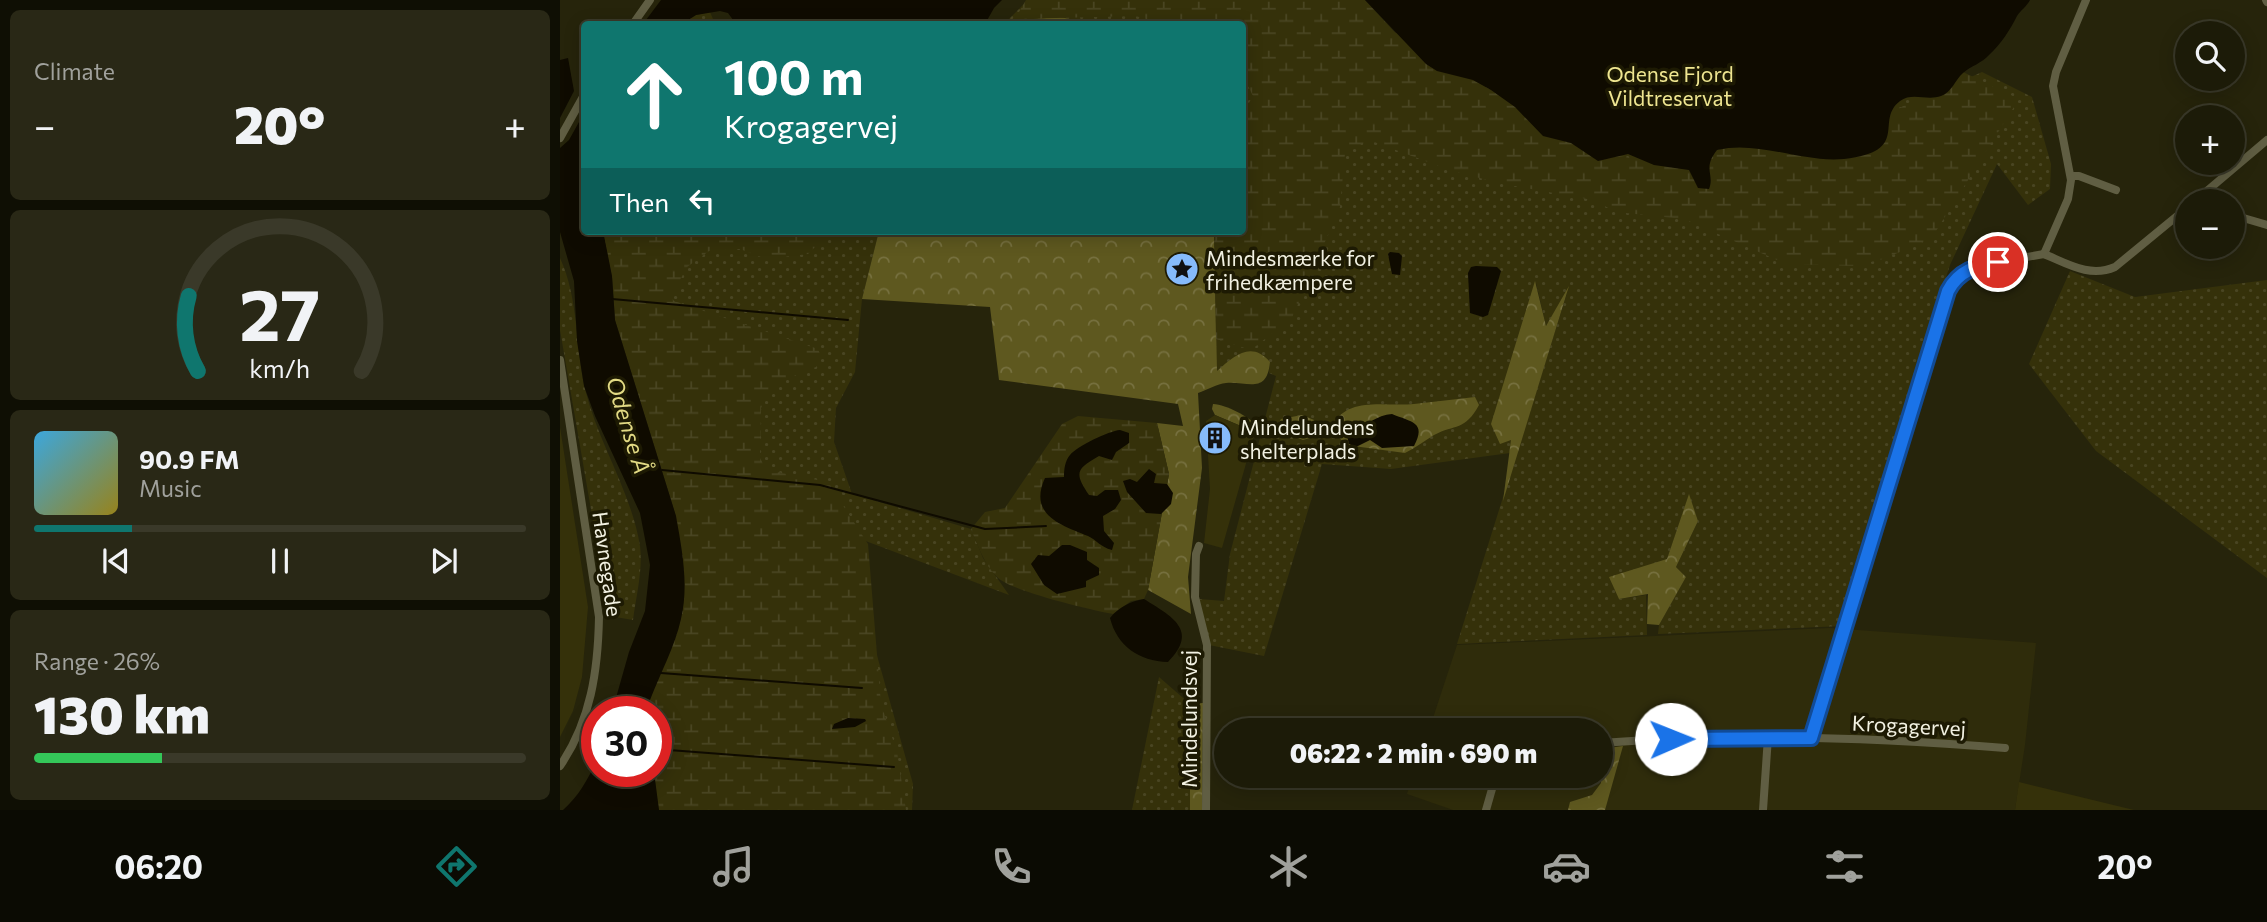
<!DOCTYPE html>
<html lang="en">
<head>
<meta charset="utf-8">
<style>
  :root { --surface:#1c1b08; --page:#292816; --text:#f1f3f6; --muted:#a0a19c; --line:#3a3929; --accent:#0f766e }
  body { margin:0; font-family:Commissioner,sans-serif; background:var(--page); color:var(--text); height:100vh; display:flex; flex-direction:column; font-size:26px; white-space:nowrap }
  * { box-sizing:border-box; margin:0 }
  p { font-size:23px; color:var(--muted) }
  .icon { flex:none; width:38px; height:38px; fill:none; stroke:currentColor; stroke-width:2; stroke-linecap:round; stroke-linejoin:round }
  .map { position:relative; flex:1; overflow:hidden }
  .drawer { display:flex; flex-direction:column; gap:10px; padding:10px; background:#0f0f04; width:560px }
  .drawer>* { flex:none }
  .top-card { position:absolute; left:21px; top:21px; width:665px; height:214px; border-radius:7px; box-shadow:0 4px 18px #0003,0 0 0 2px var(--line); background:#0f766e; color:#fff; overflow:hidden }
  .fabs { position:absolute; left:1615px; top:21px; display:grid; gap:14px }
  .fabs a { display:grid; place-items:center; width:70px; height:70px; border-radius:50%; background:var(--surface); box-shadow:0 4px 18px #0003,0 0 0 2px var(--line); font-size:35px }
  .speed { position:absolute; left:21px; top:696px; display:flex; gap:14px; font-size:35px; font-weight:700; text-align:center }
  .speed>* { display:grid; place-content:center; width:91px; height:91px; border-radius:50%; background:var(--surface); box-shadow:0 4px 18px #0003,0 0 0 2px var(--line); line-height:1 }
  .speed .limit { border:10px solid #d22; background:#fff; color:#111 }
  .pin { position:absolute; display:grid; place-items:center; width:60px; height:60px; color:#fff; margin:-30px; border:4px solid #fff; border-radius:50%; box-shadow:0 2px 7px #0007 }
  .me { position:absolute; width:77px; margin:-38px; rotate:89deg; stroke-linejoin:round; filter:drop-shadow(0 0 5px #0008) }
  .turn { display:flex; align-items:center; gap:24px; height:147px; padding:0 28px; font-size:32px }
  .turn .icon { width:91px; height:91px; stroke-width:2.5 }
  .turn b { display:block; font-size:49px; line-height:60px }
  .then { display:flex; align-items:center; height:66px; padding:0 28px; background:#0003; gap:14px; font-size:26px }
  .big { font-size:52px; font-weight:800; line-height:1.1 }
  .drawer .widget { flex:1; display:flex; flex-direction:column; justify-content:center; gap:10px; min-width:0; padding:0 24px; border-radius:10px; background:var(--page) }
  .drawer .dial { align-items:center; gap:0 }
  .dial svg { height:182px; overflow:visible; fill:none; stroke:var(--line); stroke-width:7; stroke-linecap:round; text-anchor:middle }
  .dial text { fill:var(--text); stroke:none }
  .song { display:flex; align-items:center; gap:21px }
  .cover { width:84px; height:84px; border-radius:10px; background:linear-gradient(135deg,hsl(200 70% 55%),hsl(50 70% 35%)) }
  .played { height:7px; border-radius:4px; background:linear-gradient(90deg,var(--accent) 20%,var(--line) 20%) }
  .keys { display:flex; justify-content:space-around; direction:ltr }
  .heat { display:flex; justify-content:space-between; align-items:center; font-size:38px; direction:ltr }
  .charge { height:10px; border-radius:5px; background:linear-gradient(90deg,#34c759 26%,var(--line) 0) }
  .trip { position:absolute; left:654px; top:718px; width:399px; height:70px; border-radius:35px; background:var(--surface); box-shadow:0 4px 18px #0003,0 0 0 2px var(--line); font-weight:800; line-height:70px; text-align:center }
  .dock { display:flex; height:112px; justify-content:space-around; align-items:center; background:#0b0b03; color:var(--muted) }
  .dock .icon { width:49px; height:49px }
  .dock .active { color:var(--accent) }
  .dock b { font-size:32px; color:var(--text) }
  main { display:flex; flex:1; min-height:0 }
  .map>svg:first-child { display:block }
  .built { fill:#2f2c0b }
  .grass { fill:url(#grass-dots) }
  .forest { fill:url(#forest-crowns) }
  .wetland { fill:url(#wetland-marsh) }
  .green { fill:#35310a }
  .water { fill:#0f0b00 }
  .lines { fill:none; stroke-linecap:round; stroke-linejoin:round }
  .stream { stroke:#0f0b00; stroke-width:2 }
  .minor { stroke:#605e43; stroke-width:8 }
  .route-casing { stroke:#114b97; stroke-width:18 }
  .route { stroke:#1a73e8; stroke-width:12 }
  .labels { text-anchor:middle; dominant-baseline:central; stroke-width:7; stroke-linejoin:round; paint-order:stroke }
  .park-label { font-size:21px; fill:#efe691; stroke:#1d1a03 }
  .poi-label { font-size:21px; fill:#f2f1e2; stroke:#1d1a03; text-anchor:start }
  .street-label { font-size:21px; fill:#f2f1e2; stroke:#1d1a03 }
  .water-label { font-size:23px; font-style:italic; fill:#e2da84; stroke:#1d1a03 }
</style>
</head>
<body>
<main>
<section class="drawer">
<div class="widget"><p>Climate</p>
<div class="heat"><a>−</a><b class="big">20°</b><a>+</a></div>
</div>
<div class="widget dial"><svg viewBox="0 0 100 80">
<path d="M14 69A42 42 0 1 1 86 69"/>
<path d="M14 69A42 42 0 0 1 10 36" stroke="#0f766e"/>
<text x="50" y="56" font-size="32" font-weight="700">27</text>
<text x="50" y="72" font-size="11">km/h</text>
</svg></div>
<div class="widget">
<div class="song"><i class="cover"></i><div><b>90.9 FM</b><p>Music</p></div></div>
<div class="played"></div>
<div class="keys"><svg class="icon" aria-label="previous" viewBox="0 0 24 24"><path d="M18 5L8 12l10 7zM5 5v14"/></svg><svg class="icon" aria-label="pause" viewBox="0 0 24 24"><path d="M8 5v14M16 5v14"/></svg><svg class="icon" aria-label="next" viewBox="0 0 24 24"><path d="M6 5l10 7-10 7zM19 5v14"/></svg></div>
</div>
<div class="widget"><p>Range · 26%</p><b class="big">130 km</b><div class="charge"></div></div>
</section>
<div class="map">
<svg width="1707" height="810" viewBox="0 0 1707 810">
  <defs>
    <pattern id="grass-dots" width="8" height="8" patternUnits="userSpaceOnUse" patternTransform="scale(1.75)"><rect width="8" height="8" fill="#35310a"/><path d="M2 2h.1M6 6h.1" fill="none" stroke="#494522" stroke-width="1.8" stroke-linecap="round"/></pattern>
    <pattern id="forest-crowns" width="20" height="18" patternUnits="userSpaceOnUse" patternTransform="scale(1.75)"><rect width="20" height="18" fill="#5e581f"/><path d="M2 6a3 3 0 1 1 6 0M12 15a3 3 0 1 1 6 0" fill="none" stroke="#76703f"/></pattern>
    <pattern id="wetland-marsh" width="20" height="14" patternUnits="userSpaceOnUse" patternTransform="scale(1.75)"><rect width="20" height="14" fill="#35310a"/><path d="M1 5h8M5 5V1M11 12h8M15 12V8" fill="none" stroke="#494522"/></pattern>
  </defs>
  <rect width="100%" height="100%" fill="#26240b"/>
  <polygon class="built" points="1270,628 1476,643 1465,745 1455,810 893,810 847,794 853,775 1041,775 1041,730 869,730 897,645"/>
  <g class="grass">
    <polygon points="464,4 1411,77 1422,72 1472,97 1491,164 1490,189 1468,205 1437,164 1390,265 1367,336 1283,626 1098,634 1099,625 1126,577 1116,567 1138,521 1129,495 1107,559 1059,599 1086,595 1087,635 897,644 1008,290 986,326 976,283 950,453 831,469 762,464 704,656 649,645 639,599 664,601 670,554 716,376 709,373 710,362 656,372 654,231 682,231 682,24 534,24 500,17 447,21"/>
    <polygon points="150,12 155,24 122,24 136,15"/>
    <polygon points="43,231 319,231 302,299 295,372 276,408 274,442 292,494 411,529 423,558 449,595 303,540 311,634 353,784 352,810 99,810 94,772 96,772 96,712 89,712 116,516 52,276"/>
    <path d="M0 258C19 299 15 346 25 389 38 443 71 491 80 546 83 570 76 597 73 620L44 615 33 521 0 330Z"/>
    <polygon points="1510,271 1575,297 1707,280 1707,578 1536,451 1469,364"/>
    <polygon points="599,677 630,704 630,810 572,810"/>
  </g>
  <g class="forest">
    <polygon points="500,17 534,24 444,24 447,21"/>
    <path d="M319 231H654L657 371C674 356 691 340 710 362 707 395 687 381 666 383 657 384 647 390 638 393L642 468 628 577 631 614 588 590 609 474 597 423 623 426 618 404 439 380 430 307 302 299Z"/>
    <polygon points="975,281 986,326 1009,286 943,501 951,440 940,444 931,424"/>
    <path d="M915 397 919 405C905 431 895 424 874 435 864 441 855 448 845 453L786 445 770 428C788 395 823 407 854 404 875 402 895 399 915 397Z"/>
    <path d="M653 404C667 405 688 416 697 426L695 432 655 415 652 409Z"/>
    <polygon points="742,415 754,420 758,428 753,437 743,440 720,431 718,424 721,419"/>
    <polygon points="1129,494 1138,521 1116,567 1126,577 1099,625 1087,624 1088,594 1059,599 1049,577 1107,559"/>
    <polygon points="643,703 642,810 630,810 630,704"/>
    <polygon points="1063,746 1045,810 1008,810 1010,802 1032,795 1041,783 1041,749"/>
  </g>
  <g class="wetland">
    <polygon points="466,0 805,0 853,52 898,76 913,80 931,90 1004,140 1059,156 1148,172 1157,150 1331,113 1403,72 1459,99 1371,239 1323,259 1293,266 1226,264 1124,219 1056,212 1033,200 943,184 892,171 809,140 785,153 780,207 732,318 691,350 656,339 654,231 682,231 683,113 693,96 683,76 682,24 596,24 584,18 575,16 455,19"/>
    <path d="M43 231H271L248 254 206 259 180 249 149 251 127 267 111 297 114 301 258 349 261 357 256 367 212 385 201 408 200 458 206 470 268 482 308 544 321 704 337 752 346 810H99L94 772H96V712H89L88 706C95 678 111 652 120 625 131 591 122 550 116 516L55 320 52 276Z"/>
    <path d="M518 416 597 423 609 474 588 590 584 599 571 601 553 614C531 610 450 591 437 577 424 564 418 546 411 529L425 512 445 508 502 424Z"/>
  </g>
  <g class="green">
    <polygon points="655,415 695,432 662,548 644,543 650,489 646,421"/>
    <polygon points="0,427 28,607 22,677 13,711 0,737"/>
    <polygon points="1459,782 1574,810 1455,810"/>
  </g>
  <g class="water">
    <polygon points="101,0 442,0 434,8 425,24 176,24 168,13 160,11 136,15 122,24 83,24"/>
    <path d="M805 0H1470C1467 6 1460 11 1457 16 1450 30 1441 44 1429 55 1422 63 1411 66 1403 73 1395 80 1392 92 1381 96 1367 101 1352 92 1340 101 1314 121 1352 151 1284 159 1242 163 1198 140 1157 150 1142 169 1155 174 1149 189L1138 188 1129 170 1094 165 1068 154 1038 161 1011 143 983 136 955 107 931 90 913 80 877 71 866 64Z"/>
    <polygon points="8,58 14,91 0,118 0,60"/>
    <path d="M24 113V231H43L52 276 55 320 116 516C122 550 129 585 121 619 115 646 100 674 90 700L89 712H52L69 652 85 611 90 565 80 513 35 416 24 386 17 341 14 281 0 232V148L9 140Z"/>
    <polygon points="830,252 839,253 842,256 840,275 832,274 828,254"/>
    <polygon points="916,266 937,267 941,271 928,315 923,317 910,313 908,273 911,267"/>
    <path d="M832 414C851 422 867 422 854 446L822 448 810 440 796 447 789 444 787 436 790 430C806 426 817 415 832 414Z"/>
    <path d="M560 430 569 433V443L556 452 552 460 539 456C516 469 514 473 529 495L537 496 545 490H558L561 500 555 509 543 516 544 531 554 543 552 550C540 547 537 540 528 536 501 525 468 515 485 478L504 477C504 469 505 461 510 455 517 446 549 431 560 430Z"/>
    <polygon points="589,469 596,474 594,483 607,484 613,493 611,504 601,514 586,513 567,492 563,481 570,479 577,482"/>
    <polygon points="502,545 510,545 527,552 527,560 539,568 539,575 526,581 526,587 497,594 484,585 471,564 478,555 489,556"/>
    <path d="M584 599C611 616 640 630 608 662 579 661 557 646 550 618 559 607 571 601 584 599Z"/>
    <polygon points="288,718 305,719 306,721 295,727 272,729 274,724"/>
    <path d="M37 760V772H94L99 810H3C19 796 28 779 37 760Z"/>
  </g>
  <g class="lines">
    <g class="stream">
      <circle cx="625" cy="268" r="9"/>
      <polyline points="52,299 288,320"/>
      <polyline points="102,470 260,485 425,529 486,526"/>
      <polyline points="101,673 302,688"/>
      <polyline points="96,749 334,767"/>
    </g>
    <g class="minor">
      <polyline points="1706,0 1707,2"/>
      <polyline points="73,24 90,0"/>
      <polyline points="0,138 24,95"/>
      <polyline points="1512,176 1519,176 1556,190"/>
      <polyline points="1635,201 1707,140"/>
      <polyline points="1673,215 1707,225"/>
      <polyline points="1484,254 1508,199 1511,180 1493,86 1496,72 1526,0"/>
      <path d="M1484 254C1508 264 1530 278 1555 267L1628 207"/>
      <path d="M0 360 39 617C38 670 31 721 0 766"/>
      <polyline points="639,546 636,554 635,597 647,645 646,810"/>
      <polyline points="1251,738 1388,291 1395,277 1415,266 1484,254"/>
      <path d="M1041 743C1176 733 1311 737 1445 748"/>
      <polyline points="926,810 936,775"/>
      <polyline points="1203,810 1208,737"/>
    </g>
  </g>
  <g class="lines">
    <defs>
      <path id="route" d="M1111 739 1251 738 1388 291C1399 270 1416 266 1438 262"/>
    </defs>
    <use href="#route" class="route-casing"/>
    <use href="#route" class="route"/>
  </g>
  <defs>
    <symbol id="sight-disc" viewBox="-11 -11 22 22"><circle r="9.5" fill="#86bbfb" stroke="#1d1a03"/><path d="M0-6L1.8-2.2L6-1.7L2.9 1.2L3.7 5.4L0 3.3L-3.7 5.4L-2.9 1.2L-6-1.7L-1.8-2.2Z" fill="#111"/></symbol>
    <symbol id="building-disc" viewBox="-11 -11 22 22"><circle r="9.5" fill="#86bbfb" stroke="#1d1a03"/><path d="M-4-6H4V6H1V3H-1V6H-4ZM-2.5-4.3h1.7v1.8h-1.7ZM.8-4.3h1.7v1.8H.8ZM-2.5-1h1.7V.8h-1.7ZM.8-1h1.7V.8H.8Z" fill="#111"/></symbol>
  </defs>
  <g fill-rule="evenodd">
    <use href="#sight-disc" x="603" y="250" width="38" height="38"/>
    <use href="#building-disc" x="636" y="419" width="38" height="38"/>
  </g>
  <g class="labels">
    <g class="park-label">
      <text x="1110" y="73">Odense Fjord<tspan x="1110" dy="24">Vildtreservat</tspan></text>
    </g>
    <g class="poi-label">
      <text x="646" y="257">Mindesmærke for<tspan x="646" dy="24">frihedkæmpere</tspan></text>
      <text x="680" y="426">Mindelundens<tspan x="680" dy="24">shelterplads</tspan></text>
    </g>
    <g class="street-label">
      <text transform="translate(48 564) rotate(82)">Havnegade</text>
      <text transform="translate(628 719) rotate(-90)">Mindelundsvej</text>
      <text transform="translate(1349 725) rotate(3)">Krogagervej</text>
    </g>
    <g class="water-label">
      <text transform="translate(69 425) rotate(73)">Odense Å</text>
    </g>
  </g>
</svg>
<div class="fabs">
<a><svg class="icon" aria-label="search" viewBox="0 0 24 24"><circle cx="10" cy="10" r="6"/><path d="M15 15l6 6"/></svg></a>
<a>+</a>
<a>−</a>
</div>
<div class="speed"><div class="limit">30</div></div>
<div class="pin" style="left:1438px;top:262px;background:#d93025"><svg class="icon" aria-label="arrive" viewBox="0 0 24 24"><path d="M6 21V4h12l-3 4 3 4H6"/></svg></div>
<svg class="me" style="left:1111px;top:739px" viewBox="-20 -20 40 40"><circle r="19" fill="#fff"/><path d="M0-13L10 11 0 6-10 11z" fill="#1a73e8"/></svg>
<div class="trip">06:22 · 2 min · 690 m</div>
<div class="top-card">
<div class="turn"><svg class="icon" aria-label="ahead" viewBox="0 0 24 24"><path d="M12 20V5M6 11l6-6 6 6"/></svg><div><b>100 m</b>Krogagervej</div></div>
<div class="then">Then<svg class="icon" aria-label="left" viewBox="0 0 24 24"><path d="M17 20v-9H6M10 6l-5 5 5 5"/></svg></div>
</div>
</div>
</main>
<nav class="dock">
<b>06:20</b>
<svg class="icon active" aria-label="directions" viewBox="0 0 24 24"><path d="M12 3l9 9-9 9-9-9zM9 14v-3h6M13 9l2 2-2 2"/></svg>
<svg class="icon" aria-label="music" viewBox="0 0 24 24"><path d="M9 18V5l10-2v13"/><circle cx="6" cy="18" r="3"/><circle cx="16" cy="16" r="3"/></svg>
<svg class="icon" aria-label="phone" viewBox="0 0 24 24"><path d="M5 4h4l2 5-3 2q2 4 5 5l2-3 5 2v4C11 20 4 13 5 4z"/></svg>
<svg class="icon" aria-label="climate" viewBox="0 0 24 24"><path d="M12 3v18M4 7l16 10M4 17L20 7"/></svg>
<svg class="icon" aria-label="car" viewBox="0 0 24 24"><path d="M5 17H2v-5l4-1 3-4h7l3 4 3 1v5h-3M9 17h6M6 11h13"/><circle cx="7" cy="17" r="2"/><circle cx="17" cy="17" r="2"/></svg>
<svg class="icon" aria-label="filters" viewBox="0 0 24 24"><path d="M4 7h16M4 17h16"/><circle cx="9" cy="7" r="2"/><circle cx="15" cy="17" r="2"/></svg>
<b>20°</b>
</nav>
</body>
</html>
